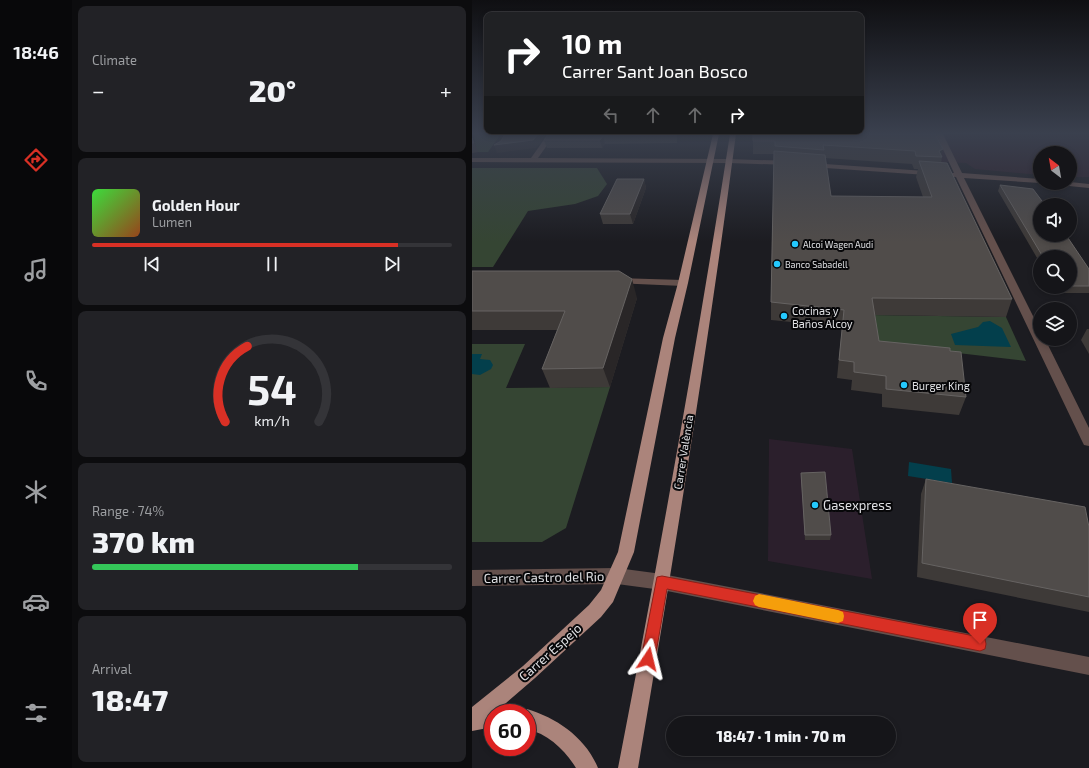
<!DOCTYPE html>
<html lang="en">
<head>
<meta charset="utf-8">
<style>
  :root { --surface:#151519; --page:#222226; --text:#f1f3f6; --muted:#9d9fa2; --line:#343438; --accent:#d93025 }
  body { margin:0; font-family:"Exo 2",sans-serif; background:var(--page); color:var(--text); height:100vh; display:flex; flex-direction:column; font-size:15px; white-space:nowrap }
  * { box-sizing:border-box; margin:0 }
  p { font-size:13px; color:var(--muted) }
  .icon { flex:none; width:22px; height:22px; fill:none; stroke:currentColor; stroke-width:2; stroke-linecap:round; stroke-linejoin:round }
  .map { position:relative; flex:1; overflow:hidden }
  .drawer { display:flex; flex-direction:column; gap:6px; padding:6px; background:#0c0c0e; width:400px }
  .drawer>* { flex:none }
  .guide { position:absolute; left:12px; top:12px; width:380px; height:122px; border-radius:8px; box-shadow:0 2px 6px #0003,0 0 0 1px var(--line); background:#202124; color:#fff; overflow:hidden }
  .needle { width:26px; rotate:329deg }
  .buttons { position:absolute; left:561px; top:146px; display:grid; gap:8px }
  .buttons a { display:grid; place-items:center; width:44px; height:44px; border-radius:50%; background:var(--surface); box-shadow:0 2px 6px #0003,0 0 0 1px var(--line); font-size:20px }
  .speed { position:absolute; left:12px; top:704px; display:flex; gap:8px; font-size:20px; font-weight:700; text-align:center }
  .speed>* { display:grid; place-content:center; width:52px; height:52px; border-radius:50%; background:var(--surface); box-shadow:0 2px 6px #0003,0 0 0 1px var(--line); line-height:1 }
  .speed .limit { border:6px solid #d22; background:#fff; color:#111 }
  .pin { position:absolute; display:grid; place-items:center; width:34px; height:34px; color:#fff; margin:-41px -17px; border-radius:50% 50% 50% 0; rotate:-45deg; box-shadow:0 0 4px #0007 }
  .pin .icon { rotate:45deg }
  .me { position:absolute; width:44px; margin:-22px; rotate:10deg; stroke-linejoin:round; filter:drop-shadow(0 0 3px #0008) }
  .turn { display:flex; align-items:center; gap:14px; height:84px; padding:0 12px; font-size:18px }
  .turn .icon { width:52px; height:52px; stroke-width:2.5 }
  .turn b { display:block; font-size:28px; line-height:34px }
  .lanes { display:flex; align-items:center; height:38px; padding:0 12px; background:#0003; justify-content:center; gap:20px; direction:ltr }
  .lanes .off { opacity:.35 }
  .big { font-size:30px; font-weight:800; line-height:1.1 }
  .drawer .widget { flex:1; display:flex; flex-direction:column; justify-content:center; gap:6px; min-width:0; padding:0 14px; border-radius:8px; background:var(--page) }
  .drawer .dial { align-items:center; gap:0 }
  .dial svg { height:104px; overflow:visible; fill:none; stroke:var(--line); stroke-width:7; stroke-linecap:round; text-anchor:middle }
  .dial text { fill:var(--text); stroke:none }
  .song { display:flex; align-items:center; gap:12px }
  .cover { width:48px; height:48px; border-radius:6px; background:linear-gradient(135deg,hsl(120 70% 55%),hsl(20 70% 35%)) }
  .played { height:4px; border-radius:2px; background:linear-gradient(90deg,var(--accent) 85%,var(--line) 85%) }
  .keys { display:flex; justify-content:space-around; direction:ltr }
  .heat { display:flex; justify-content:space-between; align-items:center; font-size:22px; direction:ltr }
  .charge { height:6px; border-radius:3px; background:linear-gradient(90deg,#34c759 74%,var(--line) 0) }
  .trip { position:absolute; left:194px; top:716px; width:230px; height:40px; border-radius:20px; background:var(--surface); box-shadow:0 2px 6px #0003,0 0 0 1px var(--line); font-weight:800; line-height:40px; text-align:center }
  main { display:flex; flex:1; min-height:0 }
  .dock { display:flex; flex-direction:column; width:72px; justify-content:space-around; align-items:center; background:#08080a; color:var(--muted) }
  .dock .icon { width:28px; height:28px }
  .dock .active { color:var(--accent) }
  .dock b { font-size:18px; color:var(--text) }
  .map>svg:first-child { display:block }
  .commercial { fill:#2b1f2c }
  .industrial { fill:#2d1e29 }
  .green { fill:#354533 }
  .water { fill:#033f4c }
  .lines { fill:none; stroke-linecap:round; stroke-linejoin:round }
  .minor { fill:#64504c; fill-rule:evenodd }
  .major { fill:#ab847b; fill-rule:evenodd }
  .wall { fill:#3e3a38; fill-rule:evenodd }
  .shaded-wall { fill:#292627 }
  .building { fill:#504c4a; stroke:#666362 }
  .route { fill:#d93025; stroke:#8d1f18 }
  .slow { fill:#f59e0b }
  .poi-dot { fill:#24c9fe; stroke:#070709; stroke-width:1.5 }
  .labels { text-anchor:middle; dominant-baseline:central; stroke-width:4; stroke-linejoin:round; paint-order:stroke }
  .far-poi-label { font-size:9px; fill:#e0e1e4; stroke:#070709; text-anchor:start }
  .poi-label { font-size:11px; fill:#e0e1e4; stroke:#070709; text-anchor:start }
  .street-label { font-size:11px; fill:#e0e1e4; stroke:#070709 }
  .near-poi-label { font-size:13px; fill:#e0e1e4; stroke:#070709; text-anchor:start }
  .near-street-label { font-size:13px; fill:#e0e1e4; stroke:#070709 }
</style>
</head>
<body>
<main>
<nav class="dock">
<b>18:46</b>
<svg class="icon active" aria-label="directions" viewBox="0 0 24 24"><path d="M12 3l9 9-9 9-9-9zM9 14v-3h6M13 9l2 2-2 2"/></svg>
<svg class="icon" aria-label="music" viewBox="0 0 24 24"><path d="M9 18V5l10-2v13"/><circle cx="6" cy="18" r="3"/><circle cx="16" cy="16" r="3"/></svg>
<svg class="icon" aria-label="phone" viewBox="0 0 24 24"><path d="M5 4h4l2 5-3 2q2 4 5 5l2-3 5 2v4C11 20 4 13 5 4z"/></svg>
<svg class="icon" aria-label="climate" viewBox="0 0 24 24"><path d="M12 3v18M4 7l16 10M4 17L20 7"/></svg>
<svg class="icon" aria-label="car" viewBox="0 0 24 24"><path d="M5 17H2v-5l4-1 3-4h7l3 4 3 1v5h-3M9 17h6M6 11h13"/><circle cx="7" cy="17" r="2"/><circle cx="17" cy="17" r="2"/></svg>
<svg class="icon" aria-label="filters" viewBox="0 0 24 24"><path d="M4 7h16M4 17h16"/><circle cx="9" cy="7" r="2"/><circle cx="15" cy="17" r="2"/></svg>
</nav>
<section class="drawer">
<div class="widget"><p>Climate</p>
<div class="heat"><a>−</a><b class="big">20°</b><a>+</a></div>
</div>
<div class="widget">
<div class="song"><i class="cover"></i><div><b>Golden Hour</b><p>Lumen</p></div></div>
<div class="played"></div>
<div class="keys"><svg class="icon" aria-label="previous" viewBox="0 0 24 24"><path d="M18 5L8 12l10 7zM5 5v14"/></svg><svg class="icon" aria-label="pause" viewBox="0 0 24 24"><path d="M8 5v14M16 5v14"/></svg><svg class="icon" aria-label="next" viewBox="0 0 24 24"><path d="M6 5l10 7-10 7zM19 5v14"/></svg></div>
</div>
<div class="widget dial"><svg viewBox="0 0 100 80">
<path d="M14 69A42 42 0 1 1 86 69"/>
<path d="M14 69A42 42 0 0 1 31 11" stroke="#d93025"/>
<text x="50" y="56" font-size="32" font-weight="700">54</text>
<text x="50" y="72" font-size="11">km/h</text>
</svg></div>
<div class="widget"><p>Range · 74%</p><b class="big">370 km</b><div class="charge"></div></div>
<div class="widget"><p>Arrival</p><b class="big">18:47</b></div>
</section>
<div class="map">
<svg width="617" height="768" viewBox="0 0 617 768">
  <rect width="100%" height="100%" fill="#1c1c21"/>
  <polygon class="commercial" points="297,439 380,449 400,579 296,561"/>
  <polygon class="industrial" points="455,134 617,134 617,177 598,177 598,153 568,153 568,175 503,169 494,163 468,162"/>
  <g class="green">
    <polygon points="2,134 29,134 16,152 4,152"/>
    <polygon points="0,168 125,168 135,184 126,196 103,204 56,211 21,267 0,267"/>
    <polygon points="398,315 534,317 554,361 391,342"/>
    <polygon points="0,344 53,344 34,388 138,387 94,528 70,542 0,542"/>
  </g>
  <g class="water">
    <polygon points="518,321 530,328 539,347 483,345 479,334 506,327 511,322"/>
    <polygon points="0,354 10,354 8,359 18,360 21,365 19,369 8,375 0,374"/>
    <polygon points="437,462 479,469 480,483 436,476"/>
  </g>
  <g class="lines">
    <g class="minor">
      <polygon points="76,134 83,134 66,158 257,159 319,161 323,163 319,165 257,163 0,162 0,158 59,158"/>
      <polygon points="464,134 471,134 490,173 568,179 568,183 492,178 568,330 568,339 573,339 617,428 617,446 612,445 610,441 484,177 339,167 335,165 339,163 482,173"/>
      <polygon points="598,182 617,184 617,188 587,185 583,183 598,183"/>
      <polygon points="145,278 211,280 216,283 211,286 142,283 140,281"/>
      <polygon points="145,568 190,574 617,657 617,675 190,590 145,584 0,586 0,570"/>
    </g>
    <g class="major">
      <polygon points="241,134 247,134 216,283 203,338 162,552 141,602 129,617 63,678 26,710 29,713 21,713 21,727 0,731 0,707 51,666 117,605 129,590 146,552 191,338 206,283"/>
      <path d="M258 134H264C236 346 202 557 166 768H146C187 557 225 346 258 134Z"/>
      <path d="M55 709C85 718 114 738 126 768H104C93 750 76 734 55 729V713H48Z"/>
    </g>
  </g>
  <g class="wall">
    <polygon points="76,134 205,134 205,143 133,144 130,148 75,148 72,140"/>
    <path d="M463 134 470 157 469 163 540 299 534 317 403 315 407 341 478 351 494 397 487 415 410 407V394L379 390 380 380 365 378 370 327 299 320V302L302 154H281V141ZM353 158 440 164 442 169H446L444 177 451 197 359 196Z"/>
    <polygon points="0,137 6,152 0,153"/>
    <polygon points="172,179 174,188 161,224 131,224 128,214"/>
    <polygon points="528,185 617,269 617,293 586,293 582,287 598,287 598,257 568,257 568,263 526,191"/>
    <polygon points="0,271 165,298 138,387 78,388 70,369 85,330 0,330"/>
    <polygon points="615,329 617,329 617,354 609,340"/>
    <polygon points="329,473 359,535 358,540 333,540 329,478"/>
    <polygon points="454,479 617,527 617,612 445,577 449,494"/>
  </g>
  <g class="shaded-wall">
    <polygon points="66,134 75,134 64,148 25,153 22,145"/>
    <polygon points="131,136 133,144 130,148 128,140"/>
    <polygon points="471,149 469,157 467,151"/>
    <polygon points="172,179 174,188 161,224 158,214"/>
    <polygon points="160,279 165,298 138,387 131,368"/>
  </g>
  <g class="building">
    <polygon points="33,134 66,134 61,140 22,145 29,141"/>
    <polygon points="76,134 204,134 204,135 131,136 128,140 72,140"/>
    <polygon points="281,134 463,134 471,149 467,151 470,157 444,156 443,151 351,145 352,150 303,146 303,141 281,141"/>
    <polygon points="0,138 2,143 0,143"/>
    <polygon points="302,151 353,155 359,196 460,197 447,161 475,163 540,299 400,298 407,341 478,348 478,351 489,352 494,397 414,389 414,376 382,372 382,362 367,360 372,310 299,302"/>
    <polygon points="145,179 172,179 158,214 128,214"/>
    <polygon points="528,185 561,189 573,205 568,205 568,235 594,235 617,269 617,286 598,286 598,257 571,257"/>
    <polygon points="0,271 147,271 160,279 131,368 70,369 93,311 0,311"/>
    <polygon points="353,472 359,535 333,535 329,473"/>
    <polygon points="454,479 613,507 617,527 617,597 450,563"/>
  </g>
  <linearGradient id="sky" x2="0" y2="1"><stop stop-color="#0f0f12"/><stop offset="0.55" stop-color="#3a404e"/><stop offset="1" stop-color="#3a404e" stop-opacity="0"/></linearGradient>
  <rect width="617" height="242" fill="url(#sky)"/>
  <polygon class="route" points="190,576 508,637 513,639 514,644 513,649 508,651 195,589 183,659 181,664 176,666 171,664 169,659 184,582 185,577"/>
  <polygon class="slow" points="287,594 366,610 371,612 372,616 371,621 366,623 287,607 283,605 281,601 283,596"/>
  <g class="poi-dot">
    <circle cx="323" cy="244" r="4"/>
    <circle cx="305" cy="264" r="4"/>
    <circle cx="312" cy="316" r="4"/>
    <circle cx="432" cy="385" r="4"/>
    <circle cx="343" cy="505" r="4"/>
  </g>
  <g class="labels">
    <g class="far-poi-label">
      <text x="331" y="244">Alcoi Wagen Audi</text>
      <text x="313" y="264">Banco Sabadell</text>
    </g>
    <g class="poi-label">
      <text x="320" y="310">Cocinas y<tspan x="320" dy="13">Baños Alcoy</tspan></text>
      <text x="440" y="385">Burger King</text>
    </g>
    <g class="street-label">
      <text transform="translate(211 452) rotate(-81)">Carrer València</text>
    </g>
    <g class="near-poi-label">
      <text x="351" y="505">Gasexpress</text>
    </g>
    <g class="near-street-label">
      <text transform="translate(72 577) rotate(-1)">Carrer Castro del Rio</text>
      <text transform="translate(78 652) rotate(-42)">Carrer Espejo</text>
    </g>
  </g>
</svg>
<div class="buttons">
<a><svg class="needle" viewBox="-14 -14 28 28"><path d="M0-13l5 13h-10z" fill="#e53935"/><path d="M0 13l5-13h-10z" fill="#9d9fa2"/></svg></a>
<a><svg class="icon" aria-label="sound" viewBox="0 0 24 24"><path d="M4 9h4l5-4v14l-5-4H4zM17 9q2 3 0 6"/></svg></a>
<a><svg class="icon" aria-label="search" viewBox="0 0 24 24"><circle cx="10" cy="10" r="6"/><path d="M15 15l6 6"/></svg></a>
<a><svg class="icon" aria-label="layers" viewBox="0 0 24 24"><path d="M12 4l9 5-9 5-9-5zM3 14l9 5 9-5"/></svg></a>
</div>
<div class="speed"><div class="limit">60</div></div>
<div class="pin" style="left:508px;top:644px;background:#d93025"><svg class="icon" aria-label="arrive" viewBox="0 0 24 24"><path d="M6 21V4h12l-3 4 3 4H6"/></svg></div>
<svg class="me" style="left:176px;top:659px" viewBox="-20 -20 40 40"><path d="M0-17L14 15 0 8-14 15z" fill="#d93025" stroke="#fff" stroke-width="4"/></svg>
<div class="trip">18:47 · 1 min · 70 m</div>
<div class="guide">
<div class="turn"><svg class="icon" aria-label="right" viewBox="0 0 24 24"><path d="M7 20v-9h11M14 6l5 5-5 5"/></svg><div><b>10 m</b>Carrer Sant Joan Bosco</div></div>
<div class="lanes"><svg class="icon off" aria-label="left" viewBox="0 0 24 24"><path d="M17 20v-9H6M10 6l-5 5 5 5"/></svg><svg class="icon off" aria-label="ahead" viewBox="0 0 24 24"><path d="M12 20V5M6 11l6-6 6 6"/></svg><svg class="icon off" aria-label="ahead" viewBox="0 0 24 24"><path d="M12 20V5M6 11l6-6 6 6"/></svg><svg class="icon" aria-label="right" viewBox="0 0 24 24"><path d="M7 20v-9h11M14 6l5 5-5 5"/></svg></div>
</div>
</div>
</main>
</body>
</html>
